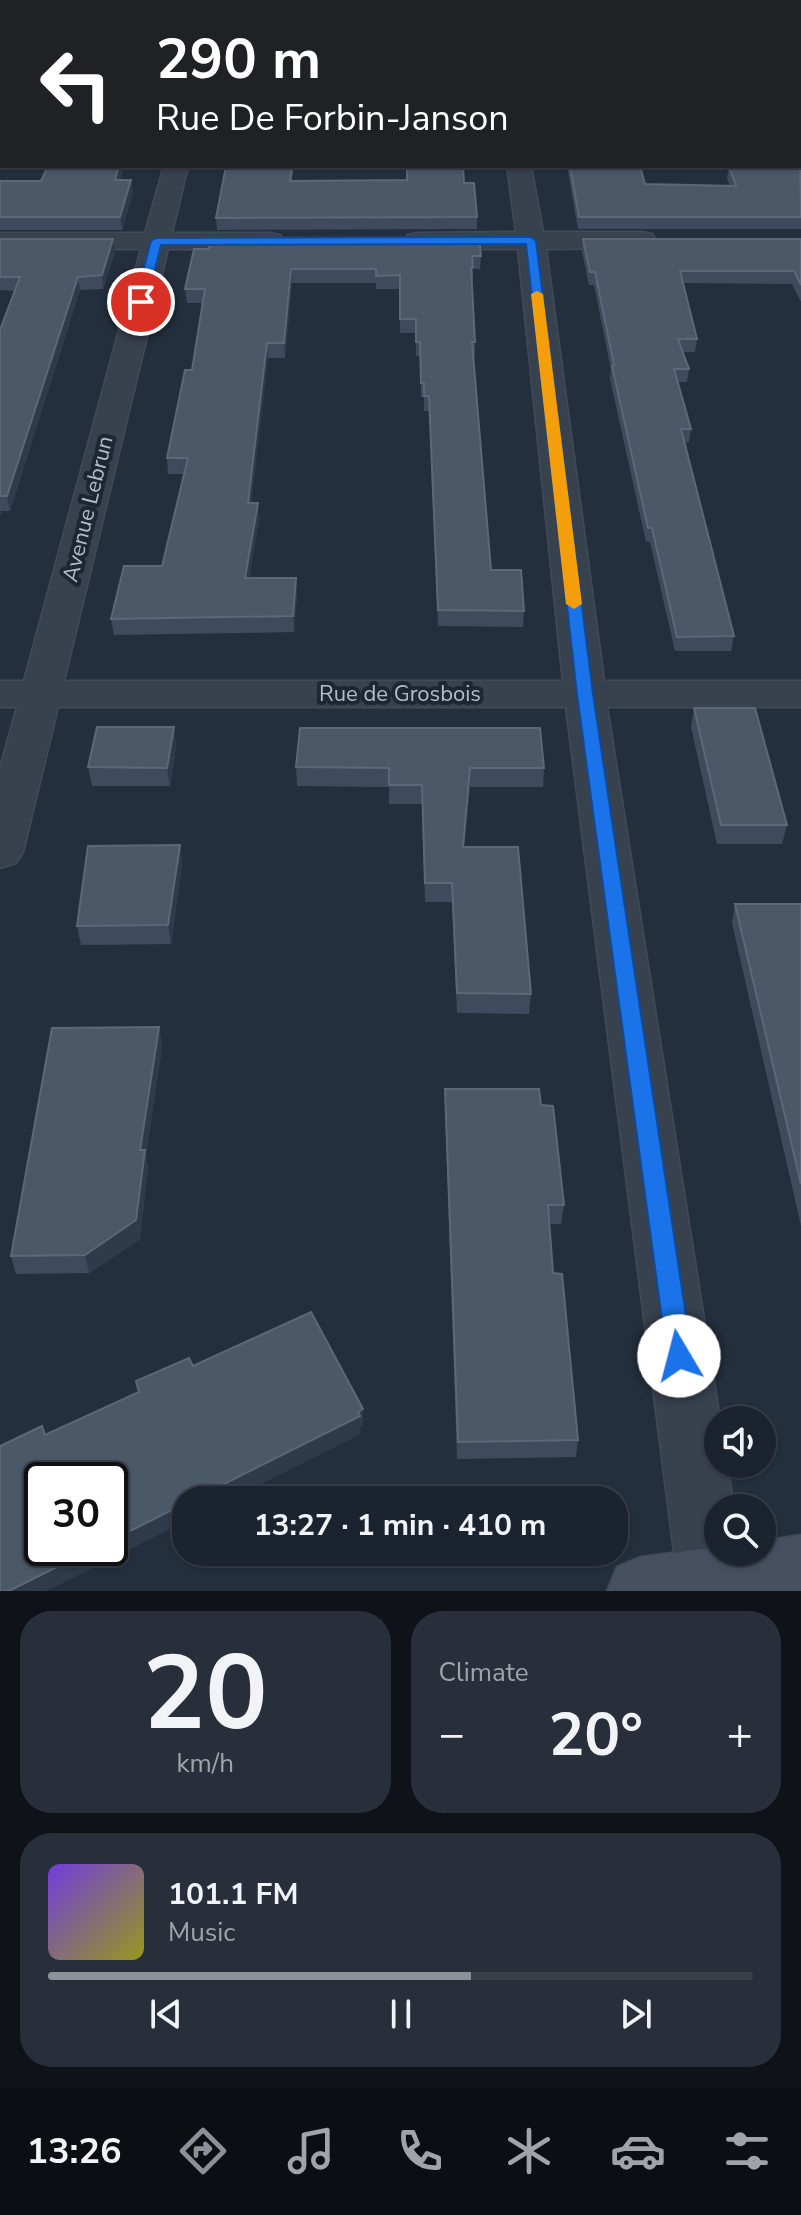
<!DOCTYPE html>
<html lang="en">
<head>
<meta charset="utf-8">
<style>
  :root { --surface:#1b232e; --page:#282f3a; --text:#f1f3f6; --muted:#a0a4aa; --line:#39404a; --accent:#8c9099 }
  body { margin:0; font-family:"Nunito Sans",sans-serif; background:var(--page); color:var(--text); height:100vh; display:flex; flex-direction:column; font-size:30px; white-space:nowrap }
  * { box-sizing:border-box; margin:0 }
  p { font-size:26px; color:var(--muted) }
  .icon { flex:none; width:44px; height:44px; fill:none; stroke:currentColor; stroke-width:2; stroke-linecap:round; stroke-linejoin:round }
  .map { position:relative; height:1591px; overflow:hidden }
  .side { display:flex; flex-direction:column; gap:20px; padding:20px; background:#0f1319; flex:1 }
  .side>* { flex:none }
  .banner { position:absolute; left:0px; top:0px; width:802px; height:168px; box-shadow:0 2px 6px #0004,0 0 0 2px var(--line); background:#202124; color:#fff; overflow:hidden }
  .controls { position:absolute; left:704px; top:1406px; display:grid; gap:16px }
  .controls a { display:grid; place-items:center; width:72px; height:72px; border-radius:50%; background:var(--surface); box-shadow:0 2px 6px #0004,0 0 0 2px var(--line); font-size:40px }
  .speed { position:absolute; left:24px; top:1462px; display:flex; gap:16px; font-size:40px; font-weight:700; text-align:center }
  .speed>* { display:grid; place-content:center; width:104px; height:104px; border-radius:50%; background:var(--surface); box-shadow:0 2px 6px #0004,0 0 0 2px var(--line); line-height:1 }
  .speed .limit { border:4px solid #111; border-radius:12px; background:#fff; color:#111 }
  .pin { position:absolute; display:grid; place-items:center; width:68px; height:68px; color:#fff; margin:-34px; border:4px solid #fff; border-radius:50%; box-shadow:0 2px 8px #0007 }
  .me { position:absolute; width:88px; margin:-44px; rotate:352deg; stroke-linejoin:round; filter:drop-shadow(0 0 6px #0008) }
  .turn { display:flex; align-items:center; gap:28px; height:168px; padding:0 24px; font-size:36px }
  .turn .icon { width:104px; height:104px; stroke-width:2.5 }
  .turn b { display:block; font-size:56px; line-height:68px }
  .big { font-size:60px; font-weight:700; line-height:1.1 }
  .side .card { flex:1; display:flex; flex-direction:column; justify-content:center; gap:12px; min-width:0; padding:0 28px; border-radius:32px; background:var(--page) }
  .side .dial { align-items:center; gap:0 }
  .dial b { font-size:104px; line-height:1 }
  .song { display:flex; align-items:center; gap:24px }
  .cover { width:96px; height:96px; border-radius:12px; background:linear-gradient(135deg,hsl(260 70% 55%),hsl(60 70% 35%)) }
  .played { height:8px; border-radius:4px; background:linear-gradient(90deg,var(--accent) 60%,var(--line) 60%) }
  .keys { display:flex; justify-content:space-around; direction:ltr }
  .heat { display:flex; justify-content:space-between; align-items:center; font-size:44px; direction:ltr }
  .side .tiles { flex:1; display:grid; gap:20px; grid-template-columns:1fr 1fr }
  .card:last-child { grid-column:span 2 }
  .trip { position:absolute; left:172px; top:1486px; width:456px; height:80px; border-radius:32px; background:var(--surface); box-shadow:0 2px 6px #0004,0 0 0 2px var(--line); font-weight:700; line-height:80px; text-align:center }
  .tabs { display:flex; height:128px; justify-content:space-around; align-items:center; background:#0b0e12; color:var(--muted) }
  .tabs .icon { width:56px; height:56px }
  .tabs .selected { color:var(--accent) }
  .tabs b { font-size:36px; color:var(--text) }
  .map>svg:first-child { display:block }
  .lines { fill:none; stroke-linecap:round; stroke-linejoin:round }
  .street-casing { stroke:#414a57; stroke-width:3 }
  .secondary-casing { stroke:#414a57; stroke-width:3 }
  .primary-casing { stroke:#414a57; stroke-width:3 }
  .street { fill:#38414e; fill-rule:evenodd }
  .secondary { fill:#465061; fill-rule:evenodd }
  .primary { fill:#56606e; fill-rule:evenodd }
  .wall { fill:#3f4b5c }
  .shaded-wall { fill:#2f3b4b }
  .building { fill:#4b5868; stroke:#5c6777; stroke-width:2 }
  .route { fill:#1a73e8; stroke:#114b97; stroke-width:2 }
  .slow { fill:#f59e0b }
  .labels { text-anchor:middle; dominant-baseline:central; stroke-width:8; stroke-linejoin:round; paint-order:stroke }
  .street-label { font-size:22px; fill:#b4bcc9; stroke:#1d2633 }
</style>
</head>
<body>
<div class="map">
<svg width="801" height="1591" viewBox="0 0 801 1591">
  <rect width="100%" height="100%" fill="#242f3e"/>
  <g class="lines">
    <defs>
      <g id="street">
        <rect x="218" y="0" width="20" height="2"/>
        <rect x="485" y="0" width="20" height="2"/>
        <polygon points="756,0 776,0 777,2 757,2"/>
        <polygon points="164,166 188,166 172,233 270,233 280,235 284,241 280,247 270,249 168,249 64,681 563,681 518,249 418,249 408,247 404,241 408,235 418,233 516,232 507,166 531,166 543,232 642,232 652,234 656,240 652,246 642,248 546,249 604,681 801,681 801,707 607,707 720,1420 718,1464 727,1464 734,1508 718,1508 718,1552 741,1552 747,1591 679,1591 566,707 58,707 23,852 16,863 0,868 0,768 17,707 0,707 0,681 24,681 141,249 0,249 0,233 145,233"/>
      </g>
      <g id="secondary">
        <polygon points="800,54 801,55 801,69 800,68"/>
        <polygon points="801,1535 801,1591 607,1591 617,1567 641,1557 718,1547 718,1552 762,1552 762,1541"/>
      </g>
      <rect id="primary" x="800" y="7" width="1" height="12"/>
    </defs>
    <use href="#street" class="street-casing"/>
    <use href="#secondary" class="secondary-casing"/>
    <use href="#primary" class="primary-casing"/>
    <use href="#street" class="street"/>
    <use href="#secondary" class="secondary"/>
    <use href="#primary" class="primary"/>
  </g>
  <g class="wall">
    <polygon points="0,0 2,2 2,60 0,60 0,25 1,20 0,20"/>
    <polygon points="801,150 801,229 578,229 567,166 640,166 645,184 730,186 727,178 729,166 800,166"/>
    <polygon points="48,166 124,166 120,180 131,180 133,193 122,230 0,230 0,181 41,181"/>
    <polygon points="226,166 294,166 292,181 464,183 477,217 477,229 217,230 216,218"/>
    <polygon points="0,239 115,252 103,289 80,290 10,511 1,511 0,516 0,330 15,291 0,290"/>
    <polygon points="583,239 801,239 801,302 792,284 683,283 697,339 695,352 683,352 689,369 687,382 678,382 691,429 689,442 685,443 734,636 731,651 675,651 650,542 646,542 610,379 611,370 594,285 589,285 582,251"/>
    <polygon points="194,249 481,256 480,269 473,269 473,281 472,281 475,342 475,356 473,356 491,570 524,611 523,627 438,626 429,411 424,411 424,397 421,397 420,356 416,356 416,333 400,333 400,289 376,289 376,283 292,283 285,358 268,358 251,503 259,518 249,578 296,578 297,594 294,632 114,635 111,619 162,566 184,474 168,474 167,458 192,370 202,303 187,303 185,289"/>
    <polygon points="694,708 787,825 782,844 717,844 691,727"/>
    <polygon points="176,746 170,786 92,786 88,767"/>
    <polygon points="296,767 544,768 543,787 470,787 464,847 531,994 529,1014 457,1013 452,902 425,902 422,804 389,804 389,787 297,786"/>
    <polygon points="180,845 182,864 171,944 81,945 77,926"/>
    <polygon points="735,904 801,904 801,1226 732,923"/>
    <polygon points="159,1027 162,1047 146,1154 148,1169 140,1239 89,1273 16,1274 11,1256"/>
    <polygon points="445,1089 541,1105 564,1205 561,1224 549,1224 553,1273 578,1440 576,1457 457,1459 445,1108"/>
  </g>
  <g class="shaded-wall">
    <polygon points="119,166 124,166 116,193 115,180"/>
    <polygon points="131,180 133,193 122,230 120,217"/>
    <polygon points="113,239 115,252 103,289 102,275"/>
    <polygon points="291,269 292,283 285,358 284,343"/>
    <polygon points="78,277 80,290 10,511 7,496"/>
    <polygon points="267,343 268,358 249,518 248,503"/>
    <polygon points="258,503 259,518 246,594 245,578"/>
    <polygon points="296,578 297,594 294,632 293,616"/>
    <polygon points="174,727 176,746 170,786 167,768"/>
    <polygon points="470,768 470,787 462,866 463,847"/>
    <polygon points="180,845 182,864 171,944 168,925"/>
    <polygon points="159,1027 162,1047 146,1154 148,1169 140,1239 89,1273 85,1255 140,1150"/>
    <polygon points="363,1409 363,1426 360,1428 361,1434 229,1500 192,1500"/>
    <polygon points="186,1503 186,1521 47,1591 9,1591 95,1548 110,1548 110,1541"/>
  </g>
  <g class="building">
    <polygon points="0,0 173,0 172,2 2,2 2,10 0,9"/>
    <polygon points="261,0 452,0 453,2 261,2"/>
    <rect x="544" y="0" width="64" height="2"/>
    <polygon points="2,17 2,49 0,49 0,25"/>
    <polygon points="800,148 801,217 579,217 570,166 640,166 645,184 736,186 729,166 800,166"/>
    <polygon points="48,166 119,166 115,180 131,180 120,217 0,217 0,181 41,181"/>
    <polygon points="226,166 292,166 290,181 407,180 407,166 463,166 464,183 474,183 477,217 216,218"/>
    <polygon points="211,238 479,238 481,256 472,256 473,267 471,267 475,342 472,342 491,570 521,570 524,611 438,610 429,396 424,396 424,383 421,383 420,342 416,342 416,319 400,319 400,275 376,276 376,269 291,269 284,343 267,343 248,503 258,503 245,578 296,578 293,616 111,619 124,566 162,566 188,458 167,458 185,370 192,370 205,289 185,289 194,249 209,249"/>
    <polygon points="0,239 113,239 102,275 78,277 7,496 0,496 0,330 20,277 0,277"/>
    <polygon points="583,239 801,239 801,285 794,271 680,271 697,339 678,339 689,369 674,369 691,429 681,429 734,636 677,637 652,528 648,528 612,366 614,365 595,272 590,272"/>
    <polygon points="694,708 755,708 787,825 721,825"/>
    <polygon points="97,727 174,727 167,768 88,767"/>
    <polygon points="300,728 540,728 544,768 470,768 463,847 518,847 531,994 457,993 452,883 425,883 422,785 389,785 389,768 296,767"/>
    <polygon points="180,845 168,925 77,926 88,846"/>
    <polygon points="735,904 801,904 801,1184"/>
    <polygon points="159,1027 140,1150 145,1150 136,1220 85,1255 11,1256 52,1028"/>
    <polygon points="445,1089 539,1089 541,1105 553,1106 564,1205 548,1205 553,1273 562,1274 578,1440 458,1442"/>
    <polygon points="311,1312 363,1409 358,1412 360,1416 192,1500 186,1500 186,1503 110,1541 110,1480 42,1480 42,1548 95,1548 9,1591 0,1591 0,1446 42,1426 45,1435 139,1392 136,1381 189,1358 193,1366"/>
  </g>
  <polygon class="route" points="531,237 536,241 593,694 692,1356 688,1364 679,1368 670,1364 667,1356 577,694 526,244 161,245 147,302 141,305 135,302 151,241 156,238"/>
  <polygon class="slow" points="537,291 543,294 582,604 574,609 566,604 531,294"/>
  <g class="labels">
    <g class="street-label">
      <text transform="translate(88 509) rotate(-76)">Avenue Lebrun</text>
      <text x="400" y="694">Rue de Grosbois</text>
    </g>
  </g>
</svg>
<div class="controls">
<a><svg class="icon" aria-label="sound" viewBox="0 0 24 24"><path d="M4 9h4l5-4v14l-5-4H4zM17 9q2 3 0 6"/></svg></a>
<a><svg class="icon" aria-label="search" viewBox="0 0 24 24"><circle cx="10" cy="10" r="6"/><path d="M15 15l6 6"/></svg></a>
</div>
<div class="speed"><div class="limit">30</div></div>
<div class="pin" style="left:141px;top:302px;background:#d93025"><svg class="icon" aria-label="arrive" viewBox="0 0 24 24"><path d="M6 21V4h12l-3 4 3 4H6"/></svg></div>
<svg class="me" style="left:679px;top:1356px" viewBox="-20 -20 40 40"><circle r="19" fill="#fff"/><path d="M0-13L10 11 0 6-10 11z" fill="#1a73e8"/></svg>
<div class="trip">13:27 · 1 min · 410 m</div>
<div class="banner">
<div class="turn"><svg class="icon" aria-label="left" viewBox="0 0 24 24"><path d="M17 20v-9H6M10 6l-5 5 5 5"/></svg><div><b>290 m</b>Rue De Forbin-Janson</div></div>
</div>
</div>
<section class="side">
<div class="tiles">
<div class="card dial"><b>20</b><p>km/h</p></div>
<div class="card"><p>Climate</p>
<div class="heat"><a>−</a><b class="big">20°</b><a>+</a></div>
</div>
<div class="card">
<div class="song"><i class="cover"></i><div><b>101.1 FM</b><p>Music</p></div></div>
<div class="played"></div>
<div class="keys"><svg class="icon" aria-label="previous" viewBox="0 0 24 24"><path d="M18 5L8 12l10 7zM5 5v14"/></svg><svg class="icon" aria-label="pause" viewBox="0 0 24 24"><path d="M8 5v14M16 5v14"/></svg><svg class="icon" aria-label="next" viewBox="0 0 24 24"><path d="M6 5l10 7-10 7zM19 5v14"/></svg></div>
</div>
</div>
</section>
<nav class="tabs">
<b>13:26</b>
<svg class="icon selected" aria-label="directions" viewBox="0 0 24 24"><path d="M12 3l9 9-9 9-9-9zM9 14v-3h6M13 9l2 2-2 2"/></svg>
<svg class="icon" aria-label="music" viewBox="0 0 24 24"><path d="M9 18V5l10-2v13"/><circle cx="6" cy="18" r="3"/><circle cx="16" cy="16" r="3"/></svg>
<svg class="icon" aria-label="phone" viewBox="0 0 24 24"><path d="M5 4h4l2 5-3 2q2 4 5 5l2-3 5 2v4C11 20 4 13 5 4z"/></svg>
<svg class="icon" aria-label="climate" viewBox="0 0 24 24"><path d="M12 3v18M4 7l16 10M4 17L20 7"/></svg>
<svg class="icon" aria-label="car" viewBox="0 0 24 24"><path d="M5 17H2v-5l4-1 3-4h7l3 4 3 1v5h-3M9 17h6M6 11h13"/><circle cx="7" cy="17" r="2"/><circle cx="17" cy="17" r="2"/></svg>
<svg class="icon" aria-label="filters" viewBox="0 0 24 24"><path d="M4 7h16M4 17h16"/><circle cx="9" cy="7" r="2"/><circle cx="15" cy="17" r="2"/></svg>
</nav>
</body>
</html>
